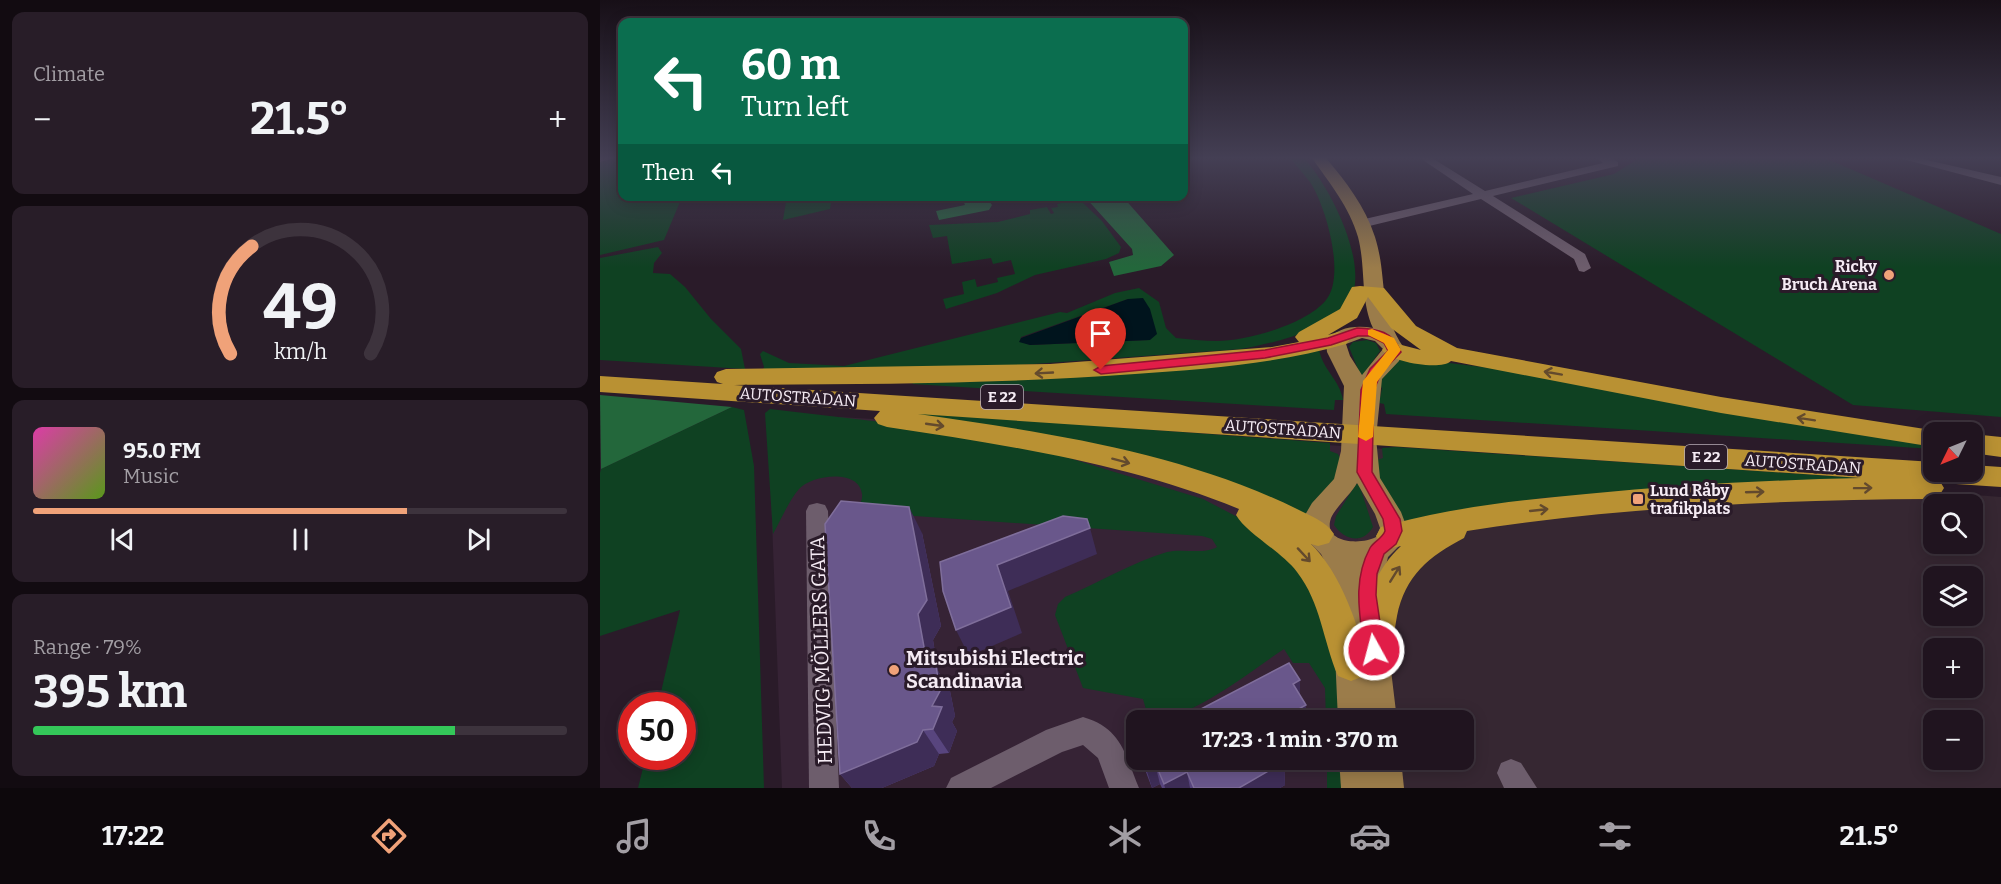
<!DOCTYPE html>
<html lang="en">
<head>
<meta charset="utf-8">
<style>
  :root { --surface:#20141f; --page:#281d28; --text:#f1f3f6; --muted:#a29ea4; --line:#3d333d; --accent:#f0a279 }
  body { margin:0; font-family:Bitter,serif; background:var(--page); color:var(--text); height:100vh; display:flex; flex-direction:column; font-size:22px; white-space:nowrap }
  * { box-sizing:border-box; margin:0 }
  p { font-size:20px; color:var(--muted) }
  .icon { flex:none; width:33px; height:33px; fill:none; stroke:currentColor; stroke-width:2; stroke-linecap:round; stroke-linejoin:round }
  .map { position:relative; flex:1; overflow:hidden }
  .sheet { display:flex; flex-direction:column; gap:12px; padding:12px; background:#120b11; width:600px }
  .sheet>* { flex:none }
  .banner { position:absolute; left:18px; top:18px; width:570px; height:183px; border-radius:12px; box-shadow:0 3px 15px #0003,0 0 0 2px var(--line); background:#0b6e4f; color:#fff; overflow:hidden }
  .needle { width:39px; rotate:227deg }
  .fabs { position:absolute; left:1323px; top:422px; display:grid; gap:12px }
  .fabs a { display:grid; place-items:center; width:60px; height:60px; border-radius:12px; background:var(--surface); box-shadow:0 3px 15px #0003,0 0 0 2px var(--line); font-size:30px }
  .speed { position:absolute; left:18px; top:692px; display:flex; gap:12px; font-size:30px; font-weight:700; text-align:center }
  .speed>* { display:grid; place-content:center; width:78px; height:78px; border-radius:50%; background:var(--surface); box-shadow:0 3px 15px #0003,0 0 0 2px var(--line); line-height:1 }
  .speed .limit { border:9px solid #d22; background:#fff; color:#111 }
  .pin { position:absolute; display:grid; place-items:center; width:51px; height:51px; color:#fff; margin:-62px -26px; border-radius:50% 50% 50% 0; rotate:-45deg; box-shadow:0 0 6px #0007 }
  .pin .icon { rotate:45deg }
  .me { position:absolute; width:66px; margin:-33px; rotate:353deg; stroke-linejoin:round; filter:drop-shadow(0 0 4px #0008) }
  .turn { display:flex; align-items:center; gap:21px; height:126px; padding:0 24px; font-size:27px }
  .turn .icon { width:78px; height:78px; stroke-width:2.5 }
  .turn b { display:block; font-size:42px; line-height:51px }
  .then { display:flex; align-items:center; height:57px; padding:0 24px; background:#0003; gap:12px; font-size:22px }
  .big { font-size:45px; font-weight:700; line-height:1.1 }
  .sheet .tile { flex:1; display:flex; flex-direction:column; justify-content:center; gap:9px; min-width:0; padding:0 21px; border-radius:12px; background:var(--page) }
  .sheet .dial { align-items:center; gap:0 }
  .dial svg { height:156px; overflow:visible; fill:none; stroke:var(--line); stroke-width:7; stroke-linecap:round; text-anchor:middle }
  .dial text { fill:var(--text); stroke:none }
  .song { display:flex; align-items:center; gap:18px }
  .cover { width:72px; height:72px; border-radius:9px; background:linear-gradient(135deg,hsl(320 70% 55%),hsl(90 70% 35%)) }
  .played { height:6px; border-radius:3px; background:linear-gradient(90deg,var(--accent) 70%,var(--line) 70%) }
  .keys { display:flex; justify-content:space-around; direction:ltr }
  .heat { display:flex; justify-content:space-between; align-items:center; font-size:33px; direction:ltr }
  .charge { height:9px; border-radius:4px; background:linear-gradient(90deg,#34c759 79%,var(--line) 0) }
  .trip { position:absolute; left:526px; top:710px; width:348px; height:60px; border-radius:12px; background:var(--surface); box-shadow:0 3px 15px #0003,0 0 0 2px var(--line); font-weight:700; line-height:60px; text-align:center }
  .tabs { display:flex; height:96px; justify-content:space-around; align-items:center; background:#0d080c; color:var(--muted) }
  .tabs .icon { width:42px; height:42px }
  .tabs .on { color:var(--accent) }
  .tabs b { font-size:27px; color:var(--text) }
  main { display:flex; flex:1; min-height:0 }
  .map>svg:first-child { display:block }
  .built { fill:#362335 }
  .industrial { fill:#362732; fill-rule:evenodd }
  .green { fill:#0f4122; fill-rule:evenodd }
  .forest { fill:#23673b }
  .water { fill:#00141d }
  .lines { fill:none; stroke-linecap:round; stroke-linejoin:round }
  .minor { fill:#6d5d6c; fill-rule:evenodd }
  .major { fill:#9b7c4a; fill-rule:evenodd }
  .highway { fill:#b99133; fill-rule:evenodd }
  .wall { fill:#58457e }
  .shaded-wall { fill:#3e2d57 }
  .building { fill:#69578b; stroke:#7f6e9b; stroke-width:1.5 }
  .oneway { stroke:#634a2d }
  .route { fill:#e11d48; stroke:#92132f; stroke-width:1.5 }
  .slow { fill:#f59e0b }
  .poi-dot { fill:#f0a279; stroke:#2a1b29; stroke-width:2 }
  .labels { text-anchor:middle; dominant-baseline:central; stroke-width:6; stroke-linejoin:round; paint-order:stroke }
  .shield { fill:#2a1b29; stroke:#b8adb7; stroke-width:1.5 }
  .shield-label { font-size:15px; font-weight:bold; fill:#f5ebf4 }
  .poi-label { font-size:16px; font-weight:bold; fill:#f5ebf4; stroke:#2a1b29; text-anchor:end }
  .street-label { font-size:16px; fill:#f5ebf4; stroke:#2a1b29 }
  .near-street-label { font-size:20px; fill:#f5ebf4; stroke:#2a1b29 }
  .near-poi-label { font-size:20px; font-weight:bold; fill:#f5ebf4; stroke:#2a1b29; text-anchor:start }
</style>
</head>
<body>
<main>
<section class="sheet">
<div class="tile"><p>Climate</p>
<div class="heat"><a>−</a><b class="big">21.5°</b><a>+</a></div>
</div>
<div class="tile dial"><svg viewBox="0 0 100 80">
<path d="M14 69A42 42 0 1 1 86 69"/>
<path d="M14 69A42 42 0 0 1 25 14" stroke="#f0a279"/>
<text x="50" y="56" font-size="32" font-weight="700">49</text>
<text x="50" y="72" font-size="11">km/h</text>
</svg></div>
<div class="tile">
<div class="song"><i class="cover"></i><div><b>95.0 FM</b><p>Music</p></div></div>
<div class="played"></div>
<div class="keys"><svg class="icon" aria-label="previous" viewBox="0 0 24 24"><path d="M18 5L8 12l10 7zM5 5v14"/></svg><svg class="icon" aria-label="pause" viewBox="0 0 24 24"><path d="M8 5v14M16 5v14"/></svg><svg class="icon" aria-label="next" viewBox="0 0 24 24"><path d="M6 5l10 7-10 7zM19 5v14"/></svg></div>
</div>
<div class="tile"><p>Range · 79%</p><b class="big">395 km</b><div class="charge"></div></div>
</section>
<div class="map">
<svg width="1401" height="788" viewBox="0 0 1401 788">
  <rect width="100%" height="100%" fill="#2a1b29"/>
  <polygon class="built" points="168,413 760,447 768,720 537,720 537,759 770,759 772,788 182,788"/>
  <path class="industrial" d="M760 447 1401 497V788H772L770 759H864V720H768L757 578ZM1334 504H1372V543H1334ZM1334 576H1372V615H1334ZM1334 648H1372V687H1334ZM1334 720H1372V759H1334Z"/>
  <g class="green">
    <polygon points="13,158 22,158 22,196 82,197 64,240 0,255 0,161"/>
    <path d="M690 158H704C729 185 774 270 747 306 729 330 670 344 641 349L322 372 163 370 164 367 160 354 163 351 189 363 244 366 460 312 467 313 515 293 539 288 559 302 566 328 576 338C589 339 603 341 617 341 647 341 707 324 726 300 746 276 726 206 710 182 704 174 696 166 690 158ZM528 299 550 340 430 345 420 341 421 337Z"/>
    <polygon points="1039,158 1225,158 1401,234 1401,417 1253,405 911,198 1014,174"/>
    <polygon points="223,197 232,197 230,209 183,220 186,202"/>
    <polygon points="475,200 481,201 502,221 521,247 519,253 506,259 435,275 397,293 346,309 343,299 364,294 362,282 375,279 377,287 398,282 397,278 415,274 411,260 393,264 391,258 352,264 347,236 333,238 329,225 398,222 430,214 430,210 447,207 451,214 454,213 451,208 458,207 457,204"/>
    <polygon points="58,247 62,253 54,263 53,273 70,274 85,287 111,319 141,349 145,369 0,360 0,258"/>
    <polygon points="767,340 776,343 780,351 763,375 760,374 749,347 753,342"/>
    <path d="M719 349C722 369 740 380 743 400H735L734 410 312 384 315 381Z"/>
    <polygon points="799,357 899,369 1333,444 1333,449 786,414 784,404 779,403 782,388 776,382"/>
    <polygon points="132,407 144,410 154,466 164,788 38,788 46,756 82,756 82,705 58,705 80,610 0,636 0,473 1,469"/>
    <path d="M170 409 307 425 436 448 603 499 651 524 705 569 738 669 742 720H726L725 688 709 663H693L684 649C649 672 591 720 549 720L543 699 483 688 455 615 458 604 465 597C498 583 533 562 567 552 583 548 603 555 617 547L612 539 602 536 258 512C259 507 263 499 262 494 259 468 211 475 199 489 188 502 181 520 173 534L165 413Z"/>
    <polygon points="299,411 730,443 730,451 738,454 745,467 708,518"/>
    <polygon points="796,447 1306,481 1128,485 942,498 817,519 804,524 771,462 783,458 782,448"/>
    <path d="M756 484H759L773 527C763 544 745 541 734 525L736 516Z"/>
    <polygon points="727,759 745,759 746,788 727,788"/>
  </g>
  <g class="forest">
    <polygon points="362,197 386,197 392,205 389,210 339,220 336,211 365,205"/>
    <polygon points="485,197 523,197 574,255 561,266 514,276 509,262 533,255 532,249"/>
    <polygon points="0,395 132,407 1,469"/>
  </g>
  <polygon class="water" points="543,298 550,309 557,334 550,340 430,345 419,342 421,338 528,299"/>
  <g class="lines">
    <g class="minor">
      <polygon points="0,158 13,158 0,162"/>
      <polygon points="820,158 832,158 885,191 1003,163 997,158 1010,158 1018,162 1018,166 893,196 985,254 991,268 984,272 979,271 974,259 881,199 761,228 756,227 756,221 873,194"/>
      <polygon points="1299,158 1318,158 1401,177 1401,185"/>
      <polygon points="217,503 225,505 228,511 239,788 209,788 206,511 209,505"/>
      <path d="M483 717C522 728 525 755 539 788H509L498 758 483 745 462 752 391 788H346L351 778 446 730Z"/>
      <polygon points="911,759 921,763 937,788 904,788 897,773 901,763"/>
    </g>
    <g class="major">
      <path d="M712 158H726C746 182 765 206 775 237 788 278 777 308 804 348L799 361 782 379 776 438 780 478 801 512 807 528 802 543 788 557 781 587 797 720H738L732 588 728 568 721 554 711 544 703 526 705 515 712 503 734 479 741 451 744 386 727 352 726 342C736 327 756 325 773 328 760 300 766 267 758 237 749 206 730 184 712 158ZM762 338 775 341 783 349 762 375 750 356 746 344ZM757 483 775 514 780 528 776 537C762 545 722 544 731 518 735 508 751 494 757 483Z"/>
      <polygon points="739,759 801,759 804,788 741,788"/>
    </g>
    <g class="highway">
      <path d="M760 286 784 288 816 326 857 348 1121 397 1344 432H1334V447L1121 413 851 361C841 371 790 362 782 350L786 345 794 343 821 350 791 328 768 297 757 318 728 335 738 332 746 334 750 339 746 344C677 364 606 369 535 374 401 384 268 384 134 385L1334 462V471H1372V465L1401 467V487L1341 483 1344 488 1339 496 1329 499C1175 500 1019 507 867 531L864 538C829 556 805 576 797 616 794 632 793 647 787 661L774 666 769 664 764 676 751 681 738 676C723 641 721 603 697 572 681 551 646 533 636 515L639 509C527 463 406 445 287 427L278 424 274 418 280 411 0 392V376L123 384 117 382 114 377 117 372 126 369 450 364 672 347 699 342 695 337 699 332 740 309 752 287ZM318 414 1261 478C1169 480 1078 485 986 494 921 500 856 507 792 524L781 527 776 536 781 545 792 548 801 546C777 568 765 600 759 632 748 600 735 568 711 544L718 546 729 543 734 534C726 521 710 516 697 509 581 452 445 432 318 414Z"/>
      <polygon points="1372,434 1401,437 1401,457 1372,453"/>
    </g>
  </g>
  <g class="wall">
    <polygon points="322,533 341,626 333,640 338,671 350,691 355,716 352,722 357,731 349,753 339,754 334,766 282,788 252,788 240,774"/>
    <polygon points="541,759 683,759 684,762 685,785 680,788 562,788 560,784 552,788"/>
  </g>
  <g class="shaded-wall">
    <polygon points="309,507 322,533 341,626 333,640 338,671 350,691 355,716 352,722 357,731 349,753 333,729 332,706 326,658 318,614"/>
    <polygon points="490,528 497,554 408,591 422,633 369,656 356,630 397,565"/>
    <polygon points="700,680 700,705 693,684"/>
    <polygon points="706,705 706,720 679,720"/>
    <polygon points="323,730 339,754 334,766 282,788 252,788 240,774"/>
    <polygon points="554,760 560,784 552,788 545,765"/>
    <polygon points="684,762 685,785 680,788 639,788"/>
    <polygon points="587,772 590,788 565,788 564,784"/>
  </g>
  <g class="building">
    <polygon points="241,501 309,507 327,600 318,614 326,658 336,666 340,691 332,706 342,707 333,729 323,730 317,742 240,774 225,524"/>
    <polygon points="463,516 487,519 490,528 397,565 411,607 356,630 343,591 340,562"/>
    <polygon points="689,663 700,680 693,684 706,705 679,720 580,720"/>
    <polygon points="543,759 683,759 684,762 639,788 594,788 587,772 564,784 554,760 545,765"/>
  </g>
  <defs><path id="oneway-shaft" d="M-6 0H5M1.5-3L5.5 0L1.5 3" fill="none" stroke-width="1.6" stroke-linecap="round" stroke-linejoin="round" transform="scale(1.5)"/></defs>
  <g class="oneway">
    <use href="#oneway-shaft" transform="translate(444 373) rotate(177)"/>
    <use href="#oneway-shaft" transform="translate(953 373) rotate(-170)"/>
    <use href="#oneway-shaft" transform="translate(1206 419) rotate(-171)"/>
    <use href="#oneway-shaft" transform="translate(335 425) rotate(8)"/>
    <use href="#oneway-shaft" transform="translate(521 461) rotate(15)"/>
    <use href="#oneway-shaft" transform="translate(1263 488) rotate(-1)"/>
    <use href="#oneway-shaft" transform="translate(1155 492) rotate(-2)"/>
    <use href="#oneway-shaft" transform="translate(939 510) rotate(-6)"/>
    <use href="#oneway-shaft" transform="translate(704 555) rotate(47)"/>
    <use href="#oneway-shaft" transform="translate(795 574) rotate(-58)"/>
  </g>
  <linearGradient id="sky" x2="0" y2="1"><stop stop-color="#170f17"/><stop offset="0.59" stop-color="#443f54"/><stop offset="1" stop-color="#443f54" stop-opacity="0"/></linearGradient>
  <rect width="1401" height="268" fill="url(#sky)"/>
  <path class="route" d="M757 328C779 329 792 331 801 352L781 373 774 390 772 472 800 519 802 531 796 544 784 554 777 574 776 595 784 650 781 656 774 658 767 656 764 650C760 615 752 581 770 548 774 541 782 539 785 531L783 519 757 472 761 390 770 369 788 351 784 343 770 336H758L731 345 665 358 501 374 494 370 501 366 665 350 728 338Z"/>
  <polygon class="slow" points="772,329 794,338 801,350 777,382 773,437 766,441 758,437 763,381 788,350 784,343 768,335 768,330"/>
  <g class="poi-dot">
    <circle cx="1289" cy="275" r="6"/>
    <rect x="1032" y="493" width="12" height="12" rx="3"/>
    <circle cx="294" cy="670" r="6"/>
  </g>
  <g class="labels">
    <g class="shield">
      <rect x="381" y="385" width="42" height="24" rx="4.5"/>
      <rect x="1085" y="445" width="42" height="24" rx="4.5"/>
    </g>
    <g class="shield-label">
      <text x="402" y="397">E 22</text>
      <text x="1106" y="457">E 22</text>
    </g>
    <g class="poi-label">
      <text x="1277" y="266">Ricky<tspan x="1277" dy="18">Bruch Arena</tspan></text>
      <text x="1050" y="490" text-anchor="start">Lund Råby<tspan x="1050" dy="18">trafikplats</tspan></text>
    </g>
    <g class="street-label">
      <text transform="translate(198 397) rotate(4)">AUTOSTRADAN</text>
      <text transform="translate(683 429) rotate(4)">AUTOSTRADAN</text>
      <text transform="translate(1203 464) rotate(4)">AUTOSTRADAN</text>
    </g>
    <g class="near-street-label">
      <text transform="translate(221 650) rotate(-92)">HEDVIG MÖLLERS GATA</text>
    </g>
    <g class="near-poi-label">
      <text x="306" y="658">Mitsubishi Electric<tspan x="306" dy="23">Scandinavia</tspan></text>
    </g>
  </g>
</svg>
<div class="fabs">
<a><svg class="needle" viewBox="-14 -14 28 28"><path d="M0-13l5 13h-10z" fill="#e53935"/><path d="M0 13l5-13h-10z" fill="#a29ea4"/></svg></a>
<a><svg class="icon" aria-label="search" viewBox="0 0 24 24"><circle cx="10" cy="10" r="6"/><path d="M15 15l6 6"/></svg></a>
<a><svg class="icon" aria-label="layers" viewBox="0 0 24 24"><path d="M12 4l9 5-9 5-9-5zM3 14l9 5 9-5"/></svg></a>
<a>+</a>
<a>−</a>
</div>
<div class="speed"><div class="limit">50</div></div>
<div class="pin" style="left:501px;top:370px;background:#d93025"><svg class="icon" aria-label="arrive" viewBox="0 0 24 24"><path d="M6 21V4h12l-3 4 3 4H6"/></svg></div>
<svg class="me" style="left:774px;top:650px" viewBox="-20 -20 40 40"><circle r="17" fill="#e11d48" stroke="#fff" stroke-width="3"/><path d="M0-11L8 9 0 5-8 9z" fill="#fff"/></svg>
<div class="trip">17:23 · 1 min · 370 m</div>
<div class="banner">
<div class="turn"><svg class="icon" aria-label="left" viewBox="0 0 24 24"><path d="M17 20v-9H6M10 6l-5 5 5 5"/></svg><div><b>60 m</b>Turn left</div></div>
<div class="then">Then<svg class="icon" aria-label="left" viewBox="0 0 24 24"><path d="M17 20v-9H6M10 6l-5 5 5 5"/></svg></div>
</div>
</div>
</main>
<nav class="tabs">
<b>17:22</b>
<svg class="icon on" aria-label="directions" viewBox="0 0 24 24"><path d="M12 3l9 9-9 9-9-9zM9 14v-3h6M13 9l2 2-2 2"/></svg>
<svg class="icon" aria-label="music" viewBox="0 0 24 24"><path d="M9 18V5l10-2v13"/><circle cx="6" cy="18" r="3"/><circle cx="16" cy="16" r="3"/></svg>
<svg class="icon" aria-label="phone" viewBox="0 0 24 24"><path d="M5 4h4l2 5-3 2q2 4 5 5l2-3 5 2v4C11 20 4 13 5 4z"/></svg>
<svg class="icon" aria-label="climate" viewBox="0 0 24 24"><path d="M12 3v18M4 7l16 10M4 17L20 7"/></svg>
<svg class="icon" aria-label="car" viewBox="0 0 24 24"><path d="M5 17H2v-5l4-1 3-4h7l3 4 3 1v5h-3M9 17h6M6 11h13"/><circle cx="7" cy="17" r="2"/><circle cx="17" cy="17" r="2"/></svg>
<svg class="icon" aria-label="filters" viewBox="0 0 24 24"><path d="M4 7h16M4 17h16"/><circle cx="9" cy="7" r="2"/><circle cx="15" cy="17" r="2"/></svg>
<b>21.5°</b>
</nav>
</body>
</html>
